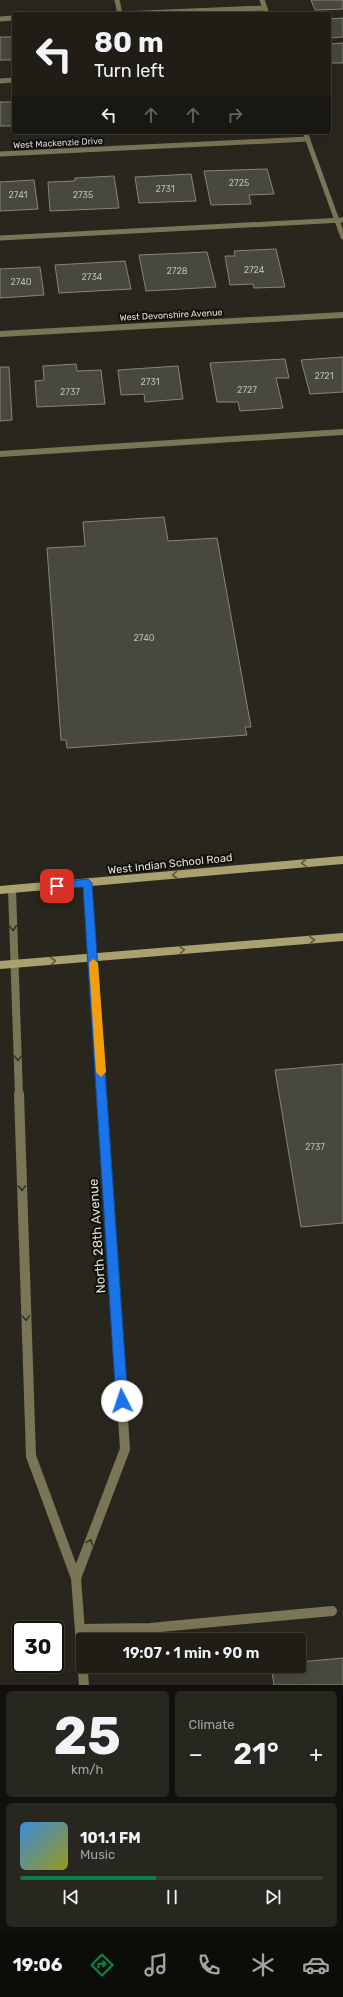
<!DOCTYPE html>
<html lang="en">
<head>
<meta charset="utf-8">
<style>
  :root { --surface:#1f1d16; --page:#27261f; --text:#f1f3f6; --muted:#a1a2a1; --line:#3c3b35; --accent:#0b8043 }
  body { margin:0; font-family:Rubik,sans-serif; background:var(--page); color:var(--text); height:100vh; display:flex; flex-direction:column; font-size:15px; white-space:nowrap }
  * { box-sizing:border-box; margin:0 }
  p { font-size:13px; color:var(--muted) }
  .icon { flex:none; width:22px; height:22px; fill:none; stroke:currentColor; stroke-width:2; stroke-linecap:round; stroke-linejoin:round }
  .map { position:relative; height:1685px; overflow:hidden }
  .details { display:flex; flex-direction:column; gap:6px; padding:6px; background:#11100c; flex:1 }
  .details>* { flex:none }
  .top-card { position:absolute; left:12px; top:12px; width:319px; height:122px; border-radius:4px; box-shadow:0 4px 16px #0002,0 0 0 1px var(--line); background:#1f1d16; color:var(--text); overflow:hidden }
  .speed { position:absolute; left:12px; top:1621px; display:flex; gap:8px; font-size:20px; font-weight:700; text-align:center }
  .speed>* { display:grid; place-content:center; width:52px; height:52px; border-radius:50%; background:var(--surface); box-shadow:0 4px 16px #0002,0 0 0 1px var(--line); line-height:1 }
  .speed .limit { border:2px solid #111; border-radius:6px; background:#fff; color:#111 }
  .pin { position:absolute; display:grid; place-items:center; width:34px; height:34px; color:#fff; margin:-17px; border-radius:8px; box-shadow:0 2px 6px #0006 }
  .me { position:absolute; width:44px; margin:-22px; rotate:356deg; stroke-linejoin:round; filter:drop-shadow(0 0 3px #0008) }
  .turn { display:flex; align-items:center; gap:14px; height:84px; padding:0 16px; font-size:18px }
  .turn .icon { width:52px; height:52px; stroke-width:2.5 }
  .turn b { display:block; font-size:28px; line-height:34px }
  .lanes { display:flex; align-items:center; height:38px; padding:0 16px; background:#0003; justify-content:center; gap:20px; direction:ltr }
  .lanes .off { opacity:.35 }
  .big { font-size:30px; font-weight:600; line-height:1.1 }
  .details .card { flex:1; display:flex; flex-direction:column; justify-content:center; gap:6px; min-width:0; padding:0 14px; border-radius:6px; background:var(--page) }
  .details .dial { align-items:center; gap:0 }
  .dial b { font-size:52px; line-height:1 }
  .song { display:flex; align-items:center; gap:12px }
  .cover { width:48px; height:48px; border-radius:6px; background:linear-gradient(135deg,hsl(210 70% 55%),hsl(60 70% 35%)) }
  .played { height:4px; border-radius:2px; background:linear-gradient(90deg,var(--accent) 45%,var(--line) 45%) }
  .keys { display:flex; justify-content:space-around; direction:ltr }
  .heat { display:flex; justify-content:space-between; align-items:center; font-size:22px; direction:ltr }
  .details .tiles { flex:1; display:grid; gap:6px; grid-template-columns:1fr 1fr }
  .card:last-child { grid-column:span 2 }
  .trip { position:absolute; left:76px; top:1633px; width:230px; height:40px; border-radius:4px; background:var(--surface); box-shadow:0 4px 16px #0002,0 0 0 1px var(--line); font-weight:600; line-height:40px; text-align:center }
  .tabs { display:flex; height:64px; justify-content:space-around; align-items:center; background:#0c0c09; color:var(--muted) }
  .tabs .icon { width:28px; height:28px }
  .tabs .on { color:var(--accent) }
  .tabs b { font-size:18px; color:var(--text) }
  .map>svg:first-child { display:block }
  .building { fill:#49483d; stroke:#878579 }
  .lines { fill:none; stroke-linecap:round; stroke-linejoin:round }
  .lane-far2 { stroke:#7a7557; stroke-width:5 }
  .lane-far1 { stroke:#7a7557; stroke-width:6 }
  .lane { stroke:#7a7557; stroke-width:10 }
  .street-far3 { stroke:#7a7557; stroke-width:5 }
  .street-far2 { stroke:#7a7557; stroke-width:6 }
  .street-far1 { stroke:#7a7557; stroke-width:8 }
  .street { stroke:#7a7557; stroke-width:10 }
  .secondary { stroke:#aaa170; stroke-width:8 }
  .oneway { stroke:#5e583e }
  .oneway2 { stroke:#363326 }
  .route { fill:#1a73e8; stroke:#114b97 }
  .slow { fill:#f59e0b }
  .labels { text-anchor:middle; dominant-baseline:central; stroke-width:4; stroke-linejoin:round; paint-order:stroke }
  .far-street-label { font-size:9px; fill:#e0dfd8; stroke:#11100b }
  .number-label { font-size:9px; fill:#bab9b1 }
  .street-label { font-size:11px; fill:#e0dfd8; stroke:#11100b }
  .near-street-label { font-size:13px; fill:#e0dfd8; stroke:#11100b }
</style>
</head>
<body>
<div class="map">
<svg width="343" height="1685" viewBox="0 0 343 1685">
  <rect width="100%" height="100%" fill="#29271d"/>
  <g class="building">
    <polygon points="311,0 343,0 343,9 315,10"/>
    <polygon points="343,18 343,37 329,38 329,19"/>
    <rect x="0" y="37" width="14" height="23"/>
    <polygon points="343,43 343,63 332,63 329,56 329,44"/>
    <rect x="0" y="102" width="14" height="24"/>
    <polygon points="267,169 274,194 249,195 251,204 211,205 204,171"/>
    <polygon points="191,174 196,201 139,203 135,177"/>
    <polygon points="114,176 119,208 50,211 48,182 75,181 75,178"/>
    <polygon points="34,180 38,209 0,211 0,182"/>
    <polygon points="276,249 285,287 254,288 253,284 230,285 225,256 235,256 234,251"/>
    <polygon points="207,252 216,287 146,291 139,255"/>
    <polygon points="125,261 131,289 59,293 55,265"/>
    <polygon points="40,267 44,295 0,298 0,269"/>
    <polygon points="343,357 343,392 310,394 301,360"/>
    <polygon points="285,359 289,378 276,378 283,408 240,411 238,402 217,402 210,363"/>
    <polygon points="76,364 77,371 101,370 105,404 37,407 35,381 44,380 43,366"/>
    <polygon points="178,366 183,399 145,402 144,394 121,395 118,370"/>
    <polygon points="0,367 9,367 12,420 0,421"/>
    <polygon points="164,517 168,541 217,538 251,727 245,727 247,735 67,748 66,740 61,740 47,548 85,546 83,522"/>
    <polygon points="343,1064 343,1223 301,1227 275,1070"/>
    <polygon points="343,1658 343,1685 274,1685 271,1666 299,1666 299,1662"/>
  </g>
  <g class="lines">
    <g class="lane-far2">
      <polyline points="117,0 120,14"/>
      <polyline points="0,81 14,80"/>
      <polyline points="0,238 343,220"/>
    </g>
    <polyline class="lane-far1" points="0,454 343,432"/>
    <polyline class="lane" points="80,1629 150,1628 332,1611"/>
    <g class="street-far3">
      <polyline points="262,0 267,14"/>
      <polyline points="121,14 265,8"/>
      <polyline points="0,19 14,18"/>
      <polyline points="305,132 343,237"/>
      <polyline points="0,154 308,139"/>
    </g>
    <polyline class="street-far2" points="0,334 343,315"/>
    <g class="street-far1">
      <polyline points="88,883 102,1095"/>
      <polyline points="12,889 19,1095"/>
    </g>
    <g class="street">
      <polyline points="19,1094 31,1456 76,1578 84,1685"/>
      <polyline points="76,1578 125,1449 102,1094"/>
    </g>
    <g class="secondary">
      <polyline points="0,890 343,860"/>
      <polyline points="0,965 343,937"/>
    </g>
  </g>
  <defs><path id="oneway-chevron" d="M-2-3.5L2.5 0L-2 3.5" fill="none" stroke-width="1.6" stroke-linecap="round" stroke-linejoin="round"/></defs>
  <g class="oneway">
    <use href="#oneway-chevron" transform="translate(304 863) rotate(175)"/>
    <use href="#oneway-chevron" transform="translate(175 875) rotate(174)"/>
    <use href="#oneway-chevron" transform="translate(312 940) rotate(-5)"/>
    <use href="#oneway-chevron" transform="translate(182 950) rotate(-5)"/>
    <use href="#oneway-chevron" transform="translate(53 961) rotate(-5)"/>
  </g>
  <g class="oneway2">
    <use href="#oneway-chevron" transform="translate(13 928) rotate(87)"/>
    <use href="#oneway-chevron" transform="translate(18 1058) rotate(88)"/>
    <use href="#oneway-chevron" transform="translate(22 1188) rotate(88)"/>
    <use href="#oneway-chevron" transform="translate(26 1318) rotate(88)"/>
    <use href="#oneway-chevron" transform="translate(90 1542) rotate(-69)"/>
  </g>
  <polygon class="route" points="88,879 92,883 128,1401 126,1405 122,1407 118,1405 116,1401 83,887 57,889 53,886 57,882"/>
  <polygon class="slow" points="93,959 98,963 106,1072 101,1077 96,1072 89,963"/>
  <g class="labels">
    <g class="far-street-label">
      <text transform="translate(58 143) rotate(-3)">West Mackenzie Drive</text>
      <text transform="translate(171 315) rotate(-3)">West Devonshire Avenue</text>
    </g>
    <g class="number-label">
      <text x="239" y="183">2725</text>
      <text x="165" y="189">2731</text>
      <text x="18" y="195">2741</text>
      <text x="83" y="195">2735</text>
      <text x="254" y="270">2724</text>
      <text x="177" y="271">2728</text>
      <text x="92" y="277">2734</text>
      <text x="21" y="282">2740</text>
      <text x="324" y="376">2721</text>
      <text x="150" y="382">2731</text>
      <text x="247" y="390">2727</text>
      <text x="70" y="392">2737</text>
      <text x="144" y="638">2740</text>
      <text x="315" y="1147">2737</text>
    </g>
    <g class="street-label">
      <text transform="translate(170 864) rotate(-6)">West Indian School Road</text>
    </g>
    <g class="near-street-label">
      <text transform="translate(97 1236) rotate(-94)">North 28th Avenue</text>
    </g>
  </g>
</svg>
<div class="speed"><div class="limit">30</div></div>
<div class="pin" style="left:57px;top:886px;background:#d93025"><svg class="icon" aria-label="arrive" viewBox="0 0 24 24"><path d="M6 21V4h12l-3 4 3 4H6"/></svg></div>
<svg class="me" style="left:122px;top:1401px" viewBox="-20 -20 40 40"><circle r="19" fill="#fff"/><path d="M0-13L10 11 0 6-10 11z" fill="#1a73e8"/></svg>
<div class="trip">19:07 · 1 min · 90 m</div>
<div class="top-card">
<div class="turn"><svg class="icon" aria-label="left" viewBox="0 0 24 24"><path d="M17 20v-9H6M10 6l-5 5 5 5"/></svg><div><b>80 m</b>Turn left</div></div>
<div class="lanes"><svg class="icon" aria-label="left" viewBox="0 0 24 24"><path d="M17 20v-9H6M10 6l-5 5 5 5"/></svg><svg class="icon off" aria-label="ahead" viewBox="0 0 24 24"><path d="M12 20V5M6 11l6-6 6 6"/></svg><svg class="icon off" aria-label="ahead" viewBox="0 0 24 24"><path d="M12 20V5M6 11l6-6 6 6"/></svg><svg class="icon off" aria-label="right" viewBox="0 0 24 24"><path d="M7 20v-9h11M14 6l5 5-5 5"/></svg></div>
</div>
</div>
<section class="details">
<div class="tiles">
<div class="card dial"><b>25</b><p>km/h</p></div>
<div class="card"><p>Climate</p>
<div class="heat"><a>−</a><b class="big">21°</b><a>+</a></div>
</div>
<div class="card">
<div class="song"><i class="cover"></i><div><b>101.1 FM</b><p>Music</p></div></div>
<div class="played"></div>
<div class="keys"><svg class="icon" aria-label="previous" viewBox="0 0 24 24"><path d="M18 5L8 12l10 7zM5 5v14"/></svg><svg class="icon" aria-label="pause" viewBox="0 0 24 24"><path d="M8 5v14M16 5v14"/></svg><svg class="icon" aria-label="next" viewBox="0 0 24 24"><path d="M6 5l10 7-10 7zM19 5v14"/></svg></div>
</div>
</div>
</section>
<nav class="tabs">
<b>19:06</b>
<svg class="icon on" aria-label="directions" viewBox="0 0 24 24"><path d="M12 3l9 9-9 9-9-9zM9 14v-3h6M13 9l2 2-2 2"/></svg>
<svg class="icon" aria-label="music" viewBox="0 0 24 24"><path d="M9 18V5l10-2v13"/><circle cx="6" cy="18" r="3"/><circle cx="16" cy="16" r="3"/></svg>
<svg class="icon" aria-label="phone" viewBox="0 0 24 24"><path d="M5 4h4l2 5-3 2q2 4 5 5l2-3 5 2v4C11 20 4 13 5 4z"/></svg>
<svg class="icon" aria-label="climate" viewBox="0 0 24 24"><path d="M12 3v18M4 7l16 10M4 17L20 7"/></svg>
<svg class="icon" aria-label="car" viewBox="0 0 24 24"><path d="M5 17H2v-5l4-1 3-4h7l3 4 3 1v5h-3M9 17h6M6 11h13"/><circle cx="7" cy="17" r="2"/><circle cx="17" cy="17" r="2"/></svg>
</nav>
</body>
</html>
